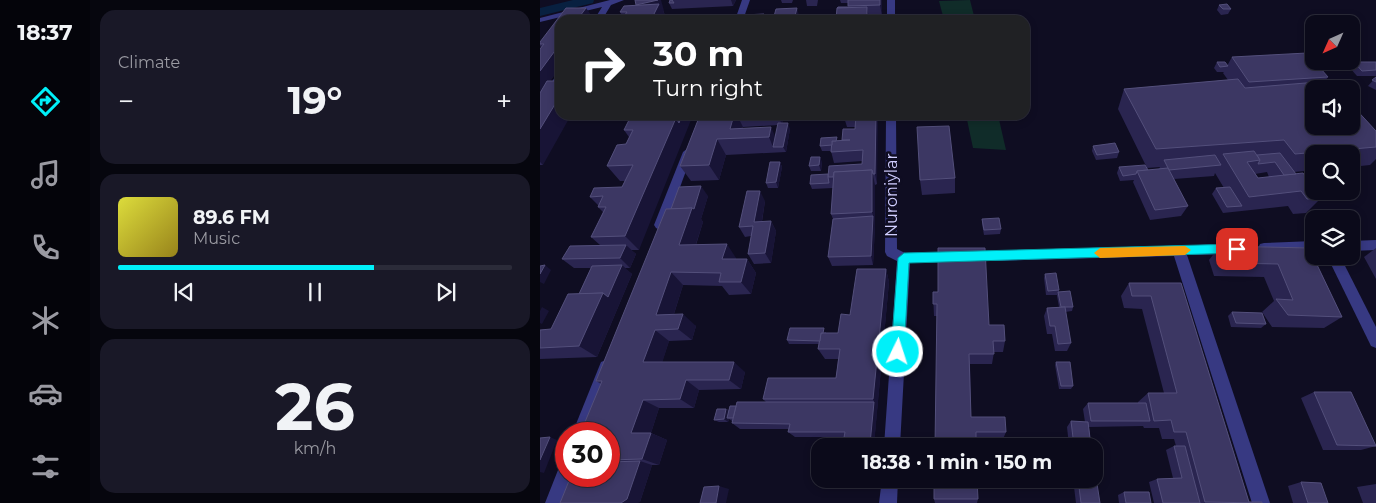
<!DOCTYPE html>
<html lang="en">
<head>
<meta charset="utf-8">
<style>
  :root { --surface:#0b0a1a; --page:#191827; --text:#f1f3f6; --muted:#9a9aa2; --line:#2b2b39; --accent:#00f0f9 }
  body { margin:0; font-family:Montserrat,sans-serif; background:var(--page); color:var(--text); height:100vh; display:flex; flex-direction:column; font-size:19px; white-space:nowrap }
  * { box-sizing:border-box; margin:0 }
  p { font-size:16px; color:var(--muted) }
  .icon { flex:none; width:28px; height:28px; fill:none; stroke:currentColor; stroke-width:2; stroke-linecap:round; stroke-linejoin:round }
  .map { position:relative; flex:1; overflow:hidden }
  .details { display:flex; flex-direction:column; gap:10px; padding:10px; background:#06060e; width:450px }
  .details>* { flex:none }
  .guide { position:absolute; left:15px; top:15px; width:475px; height:105px; border-radius:15px; box-shadow:0 2px 8px #0003,0 0 0 1px var(--line); background:#202124; color:#fff; overflow:hidden }
  .needle { width:32px; rotate:225deg }
  .buttons { position:absolute; left:765px; top:15px; display:grid; gap:10px }
  .buttons a { display:grid; place-items:center; width:55px; height:55px; border-radius:10px; background:var(--surface); box-shadow:0 2px 8px #0003,0 0 0 1px var(--line); font-size:25px }
  .speed { position:absolute; left:15px; top:422px; display:flex; gap:10px; font-size:25px; font-weight:700; text-align:center }
  .speed>* { display:grid; place-content:center; width:65px; height:65px; border-radius:50%; background:var(--surface); box-shadow:0 2px 8px #0003,0 0 0 1px var(--line); line-height:1 }
  .speed .limit { border:8px solid #d22; background:#fff; color:#111 }
  .pin { position:absolute; display:grid; place-items:center; width:42px; height:42px; color:#fff; margin:-21px; border-radius:10px; box-shadow:0 2px 8px #0006 }
  .me { position:absolute; width:55px; margin:-28px; rotate:4deg; stroke-linejoin:round; filter:drop-shadow(0 0 4px #0008) }
  .turn { display:flex; align-items:center; gap:18px; height:105px; padding:0 15px; font-size:22px }
  .turn .icon { width:65px; height:65px; stroke-width:2.5 }
  .turn b { display:block; font-size:35px; line-height:42px }
  .big { font-size:38px; font-weight:700; line-height:1.1 }
  .details .tile { flex:1; display:flex; flex-direction:column; justify-content:center; gap:8px; min-width:0; padding:0 18px; border-radius:15px; background:var(--page) }
  .details .dial { align-items:center; gap:0 }
  .dial b { font-size:65px; line-height:1 }
  .song { display:flex; align-items:center; gap:15px }
  .cover { width:60px; height:60px; border-radius:8px; background:linear-gradient(135deg,hsl(60 70% 55%),hsl(50 70% 35%)) }
  .played { height:5px; border-radius:2px; background:linear-gradient(90deg,var(--accent) 65%,var(--line) 65%) }
  .keys { display:flex; justify-content:space-around; direction:ltr }
  .heat { display:flex; justify-content:space-between; align-items:center; font-size:28px; direction:ltr }
  .trip { position:absolute; left:271px; top:438px; width:292px; height:50px; border-radius:15px; background:var(--surface); box-shadow:0 2px 8px #0003,0 0 0 1px var(--line); font-weight:700; line-height:50px; text-align:center }
  main { display:flex; flex:1; min-height:0 }
  .menu { display:flex; flex-direction:column; width:90px; justify-content:space-around; align-items:center; background:#04040a; color:var(--muted) }
  .menu .icon { width:35px; height:35px }
  .menu .selected { color:var(--accent) }
  .menu b { font-size:22px; color:var(--text) }
  .map>svg:first-child { display:block }
  .green { fill:#102c29 }
  .lines { fill:none; stroke-linecap:round; stroke-linejoin:round }
  .canal { fill:#082040; fill-rule:evenodd }
  .minor { fill:#373982; fill-rule:evenodd }
  .wall { fill:#2a2550; fill-rule:evenodd }
  .shaded-wall { fill:#181436 }
  .building { fill:#3c3763; stroke:#534f7b }
  .route { fill:#00f0f9; stroke:#009ca2 }
  .slow { fill:#f59e0b }
  .labels { text-anchor:middle; dominant-baseline:central; stroke-width:5; stroke-linejoin:round; paint-order:stroke }
  .street-label { font-size:16px; fill:#d0ceff; stroke:#0f0d22 }
</style>
</head>
<body>
<main>
<nav class="menu">
<b>18:37</b>
<svg class="icon selected" aria-label="directions" viewBox="0 0 24 24"><path d="M12 3l9 9-9 9-9-9zM9 14v-3h6M13 9l2 2-2 2"/></svg>
<svg class="icon" aria-label="music" viewBox="0 0 24 24"><path d="M9 18V5l10-2v13"/><circle cx="6" cy="18" r="3"/><circle cx="16" cy="16" r="3"/></svg>
<svg class="icon" aria-label="phone" viewBox="0 0 24 24"><path d="M5 4h4l2 5-3 2q2 4 5 5l2-3 5 2v4C11 20 4 13 5 4z"/></svg>
<svg class="icon" aria-label="climate" viewBox="0 0 24 24"><path d="M12 3v18M4 7l16 10M4 17L20 7"/></svg>
<svg class="icon" aria-label="car" viewBox="0 0 24 24"><path d="M5 17H2v-5l4-1 3-4h7l3 4 3 1v5h-3M9 17h6M6 11h13"/><circle cx="7" cy="17" r="2"/><circle cx="17" cy="17" r="2"/></svg>
<svg class="icon" aria-label="filters" viewBox="0 0 24 24"><path d="M4 7h16M4 17h16"/><circle cx="9" cy="7" r="2"/><circle cx="15" cy="17" r="2"/></svg>
</nav>
<section class="details">
<div class="tile"><p>Climate</p>
<div class="heat"><a>−</a><b class="big">19°</b><a>+</a></div>
</div>
<div class="tile">
<div class="song"><i class="cover"></i><div><b>89.6 FM</b><p>Music</p></div></div>
<div class="played"></div>
<div class="keys"><svg class="icon" aria-label="previous" viewBox="0 0 24 24"><path d="M18 5L8 12l10 7zM5 5v14"/></svg><svg class="icon" aria-label="pause" viewBox="0 0 24 24"><path d="M8 5v14M16 5v14"/></svg><svg class="icon" aria-label="next" viewBox="0 0 24 24"><path d="M6 5l10 7-10 7zM19 5v14"/></svg></div>
</div>
<div class="tile dial"><b>26</b><p>km/h</p></div>
</section>
<div class="map">
<svg width="836" height="503" viewBox="0 0 836 503">
  <rect width="100%" height="100%" fill="#0f0d22"/>
  <g class="green">
    <polygon points="430,0 435,20 404,20 399,1"/>
    <polygon points="426,115 458,115 466,150 433,148"/>
  </g>
  <g class="lines">
    <polygon class="canal" points="33,0 54,0 53,3 0,16 0,8"/>
    <g class="minor">
      <polygon points="70,0 84,0 71,5 62,20 54,20 62,7 0,22 0,18"/>
      <polygon points="202,0 210,0 203,20 195,20"/>
      <rect x="347" y="0" width="8" height="20"/>
      <polygon points="20,73 20,84 4,110 0,111 0,100 17,74"/>
      <polygon points="346,115 356,115 357,249 365,253 694,244 698,245 700,249 698,253 694,254 647,255 730,503 712,503 634,256 370,263 360,446 344,446 357,261 347,256 345,252"/>
      <polygon points="148,148 153,152 126,225 120,230 116,228 114,225 143,152"/>
      <polygon points="836,240 836,250 811,251 811,241"/>
      <polygon points="774,241 774,251 724,253 720,252 718,248 720,244 724,243"/>
      <polygon points="787,256 800,256 836,327 836,348 831,346"/>
      <polygon points="66,360 71,362 73,367 48,434 32,434 61,362"/>
      <polygon points="26,463 26,476 32,476 23,503 5,503 20,465"/>
      <polygon points="342,479 358,479 357,503 339,503"/>
    </g>
  </g>
  <g class="wall">
    <polygon points="130,0 196,0 193,6 132,9 129,3"/>
    <polygon points="241,0 253,0 252,3 242,3"/>
    <polygon points="266,0 278,0 277,6 267,6"/>
    <polygon points="300,0 342,0 342,16 329,16 296,20 308,7 308,3 301,3"/>
    <polygon points="679,5 691,9 688,14 681,15 677,10"/>
    <polygon points="123,11 125,15 124,17 179,15 181,20 66,20 82,19 83,17 80,12 124,11"/>
    <polygon points="224,14 226,20 203,20"/>
    <polygon points="54,19 10,81 3,165 0,165 0,49 1,47 0,46 0,42"/>
    <path d="M692 57 788 77 785 81 836 131V159L830 165 811 167V154H774V170L754 172 781 198 766 213 753 214 748 206 683 213 672 194 676 188H684L675 173 674 176 634 179 648 206 641 216 610 220 593 182 594 180 580 181 577 173 579 167 608 170 619 169 620 167 607 168 578 109 584 89 688 80 683 73 684 72H677L674 68 677 62 687 66ZM727 172 729 177 718 178 715 174Z"/>
    <polygon points="796,62 811,65 807,71 795,71 792,67"/>
    <polygon points="814,62 836,70 836,76 817,76 810,68"/>
    <polygon points="836,77 836,90 828,86"/>
    <polygon points="75,115 90,115 88,119 78,119"/>
    <path d="M160 115H244L242 123 250 129 246 152 186 155 179 180 151 181 140 166ZM238 125 235 138 202 129 203 127Z"/>
    <polygon points="266,115 337,115 337,184 335,185 335,226 333,265 292,266 288,257 293,219 291,214 293,188 272,189 270,184 288,174 322,164 322,161 294,163 291,151 282,151 280,146 298,141 302,141 302,140 315,129 315,127 307,127 304,117 304,115 267,117"/>
    <polygon points="115,119 99,250 91,250 96,254 90,268 84,268 92,274 57,357 0,359 0,330 11,329 39,294 51,268 34,268 22,259 60,245 51,237 63,212 58,207 59,206 50,197 82,187 85,181 80,181 67,166 86,144 89,137 84,130"/>
    <polygon points="553,146 579,152 577,158 556,160 552,151"/>
    <polygon points="240,162 242,167 238,188 228,188 226,183"/>
    <polygon points="282,162 281,171 271,171 269,166"/>
    <polygon points="415,178 415,193 382,195 380,180"/>
    <polygon points="168,196 161,219 163,222 156,245 196,258 196,259 207,259 216,273 211,294 189,295 182,286 143,285 134,314 156,326 152,340 129,341 122,362 205,372 201,389 159,390 154,408 119,408 111,433 127,440 119,465 112,465 100,502 69,476 69,434 61,384 56,381 131,209"/>
    <polygon points="225,201 222,222 231,221 236,231 231,263 214,264 208,254 211,236 205,237 199,227"/>
    <polygon points="442,219 461,229 460,234 444,235 442,224"/>
    <polygon points="680,246 769,248 802,317 784,328 732,327 722,312 734,301 724,277 674,276 669,260"/>
    <polygon points="836,248 836,279 824,257"/>
    <polygon points="346,269 349,282 334,443 335,443 337,446 306,446 303,443 304,437 255,437 248,432 249,429 200,429 192,423 192,421 189,419 188,422 179,422 174,420 186,409 189,410 196,406 226,402 223,399 296,378 298,359 285,359 278,349 279,344 249,344 247,340 286,332 286,333 298,333 310,315"/>
    <polygon points="505,274 519,290 519,292 533,307 532,311 525,312 531,343 527,351 515,351 512,334 507,334 504,316 507,308 519,307 517,296 517,295 506,295 504,278"/>
    <polygon points="589,283 641,283 709,502 722,503 614,503 609,482 617,479 633,478 626,450 634,446 636,446 634,439 622,439 619,428 604,428 603,426 549,427 551,446 529,446 527,427 531,421 545,422 543,409 548,403 598,403 598,402 608,393 624,393 602,309 584,308 581,296"/>
    <polygon points="393,292 449,325 465,341 463,352 454,352 452,364 430,364 431,417 466,432 463,439 436,439 397,316 394,316"/>
    <polygon points="692,312 726,324 721,328 691,327 688,316"/>
    <polygon points="516,362 533,386 531,389 519,389 515,365"/>
    <polygon points="774,392 836,446 821,450 783,450 761,398"/>
    <polygon points="306,479 335,479 335,488 309,488 305,485"/>
    <polygon points="533,479 555,479 560,503 536,503"/>
    <polygon points="761,482 788,503 753,503 748,486"/>
    <polygon points="836,484 836,503 823,503 817,487"/>
    <polygon points="584,492 611,503 579,503 578,495"/>
    <polygon points="394,499 438,499 437,503 395,503"/>
  </g>
  <g class="shaded-wall">
    <polygon points="118,0 121,0 124,11 123,11 125,15 123,20 111,20 96,5"/>
    <polygon points="191,0 196,0 193,6"/>
    <polygon points="340,0 342,0 342,16 340,5"/>
    <polygon points="327,7 329,18 329,20 327,20"/>
    <polygon points="46,8 54,19 53,20 37,20"/>
    <polygon points="257,8 260,19 260,20 254,20"/>
    <polygon points="179,15 181,20 177,20"/>
    <polygon points="20,44 20,67 0,96 0,71"/>
    <polygon points="20,96 20,115 31,115 3,165 0,162 0,129"/>
    <polygon points="85,115 90,115 88,119"/>
    <polygon points="142,115 153,115 99,250 85,236 136,118"/>
    <polygon points="194,115 197,115 203,127 200,138 190,129"/>
    <polygon points="238,115 244,115 242,125"/>
    <polygon points="336,115 337,115 338,117 337,184 335,174"/>
    <polygon points="248,123 250,129 246,152 243,147"/>
    <polygon points="231,127 238,143 233,147 229,137"/>
    <polygon points="177,139 186,155 179,180 169,165"/>
    <polygon points="280,157 282,162 281,171 279,165"/>
    <polygon points="240,162 242,167 238,188 236,182"/>
    <polygon points="332,170 335,185 335,226 333,265 331,256 333,216 332,212"/>
    <polygon points="161,186 168,196 161,219 163,222 151,259 139,245 152,208"/>
    <polygon points="220,191 225,201 220,232 214,222"/>
    <polygon points="231,221 236,231 231,263 225,253"/>
    <polygon points="187,244 196,258 193,273 182,259"/>
    <polygon points="86,245 96,254 90,268 80,258"/>
    <polygon points="207,259 216,273 211,294 201,282"/>
    <polygon points="5,265 11,270 4,284 0,282 0,274"/>
    <polygon points="82,265 92,274 57,357 39,346 63,293"/>
    <polygon points="346,269 349,282 334,446 330,444 334,402 333,399"/>
    <polygon points="131,272 143,285 130,326 116,315"/>
    <polygon points="2,307 9,311 2,324 0,323 0,311"/>
    <polygon points="143,314 156,326 152,340 138,329"/>
    <polygon points="115,330 129,341 119,373 103,362"/>
    <polygon points="194,362 205,372 201,389 189,380"/>
    <polygon points="146,380 159,390 154,408 140,399"/>
    <polygon points="103,400 119,408 111,433 127,440 119,465 102,459 91,433"/>
    <polygon points="186,409 191,412 187,418 189,419 188,422 184,419"/>
    <polygon points="10,437 17,440 4,473 0,472 0,460"/>
    <polygon points="100,461 112,465 100,502 98,503 81,503"/>
    <polygon points="332,479 335,479 335,488 331,485"/>
    <polygon points="179,486 189,489 186,503 176,503"/>
  </g>
  <g class="building">
    <polygon points="95,0 118,0 96,5"/>
    <polygon points="130,0 132,0 134,3 129,3"/>
    <polygon points="308,0 340,0 340,5 308,6"/>
    <polygon points="119,4 111,20 66,20 82,19 87,12 80,12 84,6"/>
    <polygon points="687,4 691,9 683,9 679,5"/>
    <polygon points="298,7 308,7 308,8 297,8"/>
    <polygon points="327,7 327,20 296,20 297,8"/>
    <polygon points="26,8 46,8 37,20 20,20 20,44 0,71 0,49 4,44 0,44 0,42"/>
    <polygon points="257,8 254,20 233,20 236,9"/>
    <polygon points="224,14 223,18 203,20 204,15"/>
    <polygon points="179,15 177,20 120,20 122,17"/>
    <polygon points="767,53 788,77 709,82 692,57"/>
    <polygon points="677,62 685,62 688,66 680,67"/>
    <polygon points="796,62 808,62 811,65 799,65"/>
    <polygon points="814,62 836,62 836,70 822,71"/>
    <polygon points="836,77 836,82 832,80"/>
    <polygon points="698,79 705,88 790,81 798,89 774,89 774,126 811,126 811,104 836,131 836,147 755,154 744,140 616,149 584,89"/>
    <polygon points="7,81 20,81 20,96 0,129 0,93"/>
    <polygon points="117,115 142,115 139,123 136,118 115,119"/>
    <polygon points="160,115 194,115 190,129 231,127 229,137 177,139 169,165 140,166"/>
    <polygon points="304,115 336,115 335,174 333,174 332,170 294,172 293,177 288,177 289,166 322,164 323,150 291,152 292,141 310,140 302,140 303,129 315,129 316,116 304,117"/>
    <polygon points="136,118 85,236 51,237 66,207 58,207 63,196 50,197 54,188 82,187 93,165 67,166 77,145 86,144 93,130 84,130 89,120"/>
    <polygon points="238,123 248,123 243,147 233,147"/>
    <polygon points="409,126 415,178 380,180 377,127"/>
    <polygon points="297,137 296,141 292,141 292,145 280,146 281,138"/>
    <polygon points="575,143 579,152 557,155 553,146"/>
    <polygon points="714,151 720,160 707,162 718,178 763,173 774,188 774,191 776,191 781,198 767,199 761,191 709,197 683,154"/>
    <polygon points="740,153 756,174 744,175 735,162 718,164 720,160 717,155"/>
    <polygon points="675,155 681,165 629,170 624,160"/>
    <polygon points="271,157 280,157 279,165 269,166"/>
    <polygon points="230,162 240,162 236,182 226,183"/>
    <polygon points="605,165 608,170 597,171 596,174 583,176 579,167"/>
    <polygon points="628,168 648,206 615,210 597,171"/>
    <polygon points="332,170 332,212 291,214 294,172"/>
    <polygon points="288,174 288,177 289,183 270,184 271,175"/>
    <polygon points="161,186 154,209 152,208 131,209 139,187"/>
    <polygon points="690,187 702,206 687,207 676,188"/>
    <polygon points="207,191 220,191 214,222 231,221 225,253 208,254 213,226 199,227"/>
    <polygon points="152,208 139,245 187,244 182,259 207,259 201,282 179,282 181,273 131,272 116,315 143,314 138,329 115,330 103,362 194,362 189,380 146,380 140,399 103,400 91,433 111,433 102,459 69,460 69,434 40,434 62,381 56,381 126,209"/>
    <polygon points="333,216 331,256 288,257 293,219"/>
    <polygon points="459,218 461,229 444,230 442,219"/>
    <polygon points="86,245 80,258 22,259 30,246"/>
    <polygon points="680,246 769,248 802,317 748,315 736,299 753,300 738,264 686,263"/>
    <polygon points="398,248 445,248 449,325 464,325 465,341 453,341 454,354 429,354 431,417 465,417 466,432 436,432 436,446 395,446 397,304 393,304 393,292 398,292"/>
    <polygon points="5,265 0,274 0,266"/>
    <polygon points="82,265 68,297 63,293 39,294 52,266"/>
    <polygon points="317,269 346,269 333,399 223,399 228,378 296,378 300,349 278,349 281,333 298,333 301,314 310,315"/>
    <polygon points="516,273 519,290 508,291 505,274"/>
    <polygon points="589,283 641,283 709,502 722,502 722,503 665,502 646,432 634,432 631,420 614,421 608,393 637,393 611,296 592,296"/>
    <polygon points="530,291 533,307 521,307 518,292"/>
    <polygon points="63,293 39,346 0,348 0,330 11,329 28,294"/>
    <polygon points="525,307 531,343 518,344 515,326 510,326 507,308"/>
    <polygon points="692,312 722,313 726,324 696,323"/>
    <polygon points="250,328 284,328 283,333 281,333 280,341 247,340"/>
    <polygon points="516,362 530,362 533,386 521,386"/>
    <polygon points="774,392 811,392 836,446 797,445"/>
    <polygon points="197,402 334,402 330,444 335,443 334,446 310,446 310,443 303,443 305,432 248,432 250,424 192,423"/>
    <polygon points="548,403 606,403 610,421 551,421"/>
    <polygon points="190,406 196,406 193,418 187,418"/>
    <polygon points="177,409 186,409 184,419 174,420"/>
    <polygon points="531,421 548,422 551,446 534,446"/>
    <polygon points="10,437 0,460 0,438"/>
    <polygon points="634,446 645,446 660,503 623,503 617,479 642,478"/>
    <polygon points="100,461 87,499 81,503 20,503 31,476 69,476 69,462"/>
    <polygon points="555,471 560,503 541,503 538,479 555,479"/>
    <polygon points="306,479 332,479 331,485 305,485"/>
    <polygon points="394,479 437,479 438,499 394,499"/>
    <polygon points="761,482 781,483 788,503 768,503"/>
    <polygon points="179,486 176,503 160,503 164,487"/>
    <polygon points="584,492 609,492 611,503 586,503"/>
  </g>
  <polygon class="route" points="697,244 702,249 697,253 369,263 364,352 362,357 358,358 353,357 351,352 358,258 364,253"/>
  <polygon class="slow" points="645,246 651,250 645,255 560,258 554,253 560,248"/>
  <g class="labels">
    <g class="street-label">
      <text transform="translate(351 195) rotate(-90)">Nuroniylar</text>
    </g>
  </g>
</svg>
<div class="buttons">
<a><svg class="needle" viewBox="-14 -14 28 28"><path d="M0-13l5 13h-10z" fill="#e53935"/><path d="M0 13l5-13h-10z" fill="#9a9aa2"/></svg></a>
<a><svg class="icon" aria-label="sound" viewBox="0 0 24 24"><path d="M4 9h4l5-4v14l-5-4H4zM17 9q2 3 0 6"/></svg></a>
<a><svg class="icon" aria-label="search" viewBox="0 0 24 24"><circle cx="10" cy="10" r="6"/><path d="M15 15l6 6"/></svg></a>
<a><svg class="icon" aria-label="layers" viewBox="0 0 24 24"><path d="M12 4l9 5-9 5-9-5zM3 14l9 5 9-5"/></svg></a>
</div>
<div class="speed"><div class="limit">30</div></div>
<div class="pin" style="left:697px;top:249px;background:#d93025"><svg class="icon" aria-label="arrive" viewBox="0 0 24 24"><path d="M6 21V4h12l-3 4 3 4H6"/></svg></div>
<svg class="me" style="left:358px;top:352px" viewBox="-20 -20 40 40"><circle r="17" fill="#00f0f9" stroke="#fff" stroke-width="3"/><path d="M0-11L8 9 0 5-8 9z" fill="#fff"/></svg>
<div class="trip">18:38 · 1 min · 150 m</div>
<div class="guide">
<div class="turn"><svg class="icon" aria-label="right" viewBox="0 0 24 24"><path d="M7 20v-9h11M14 6l5 5-5 5"/></svg><div><b>30 m</b>Turn right</div></div>
</div>
</div>
</main>
</body>
</html>
